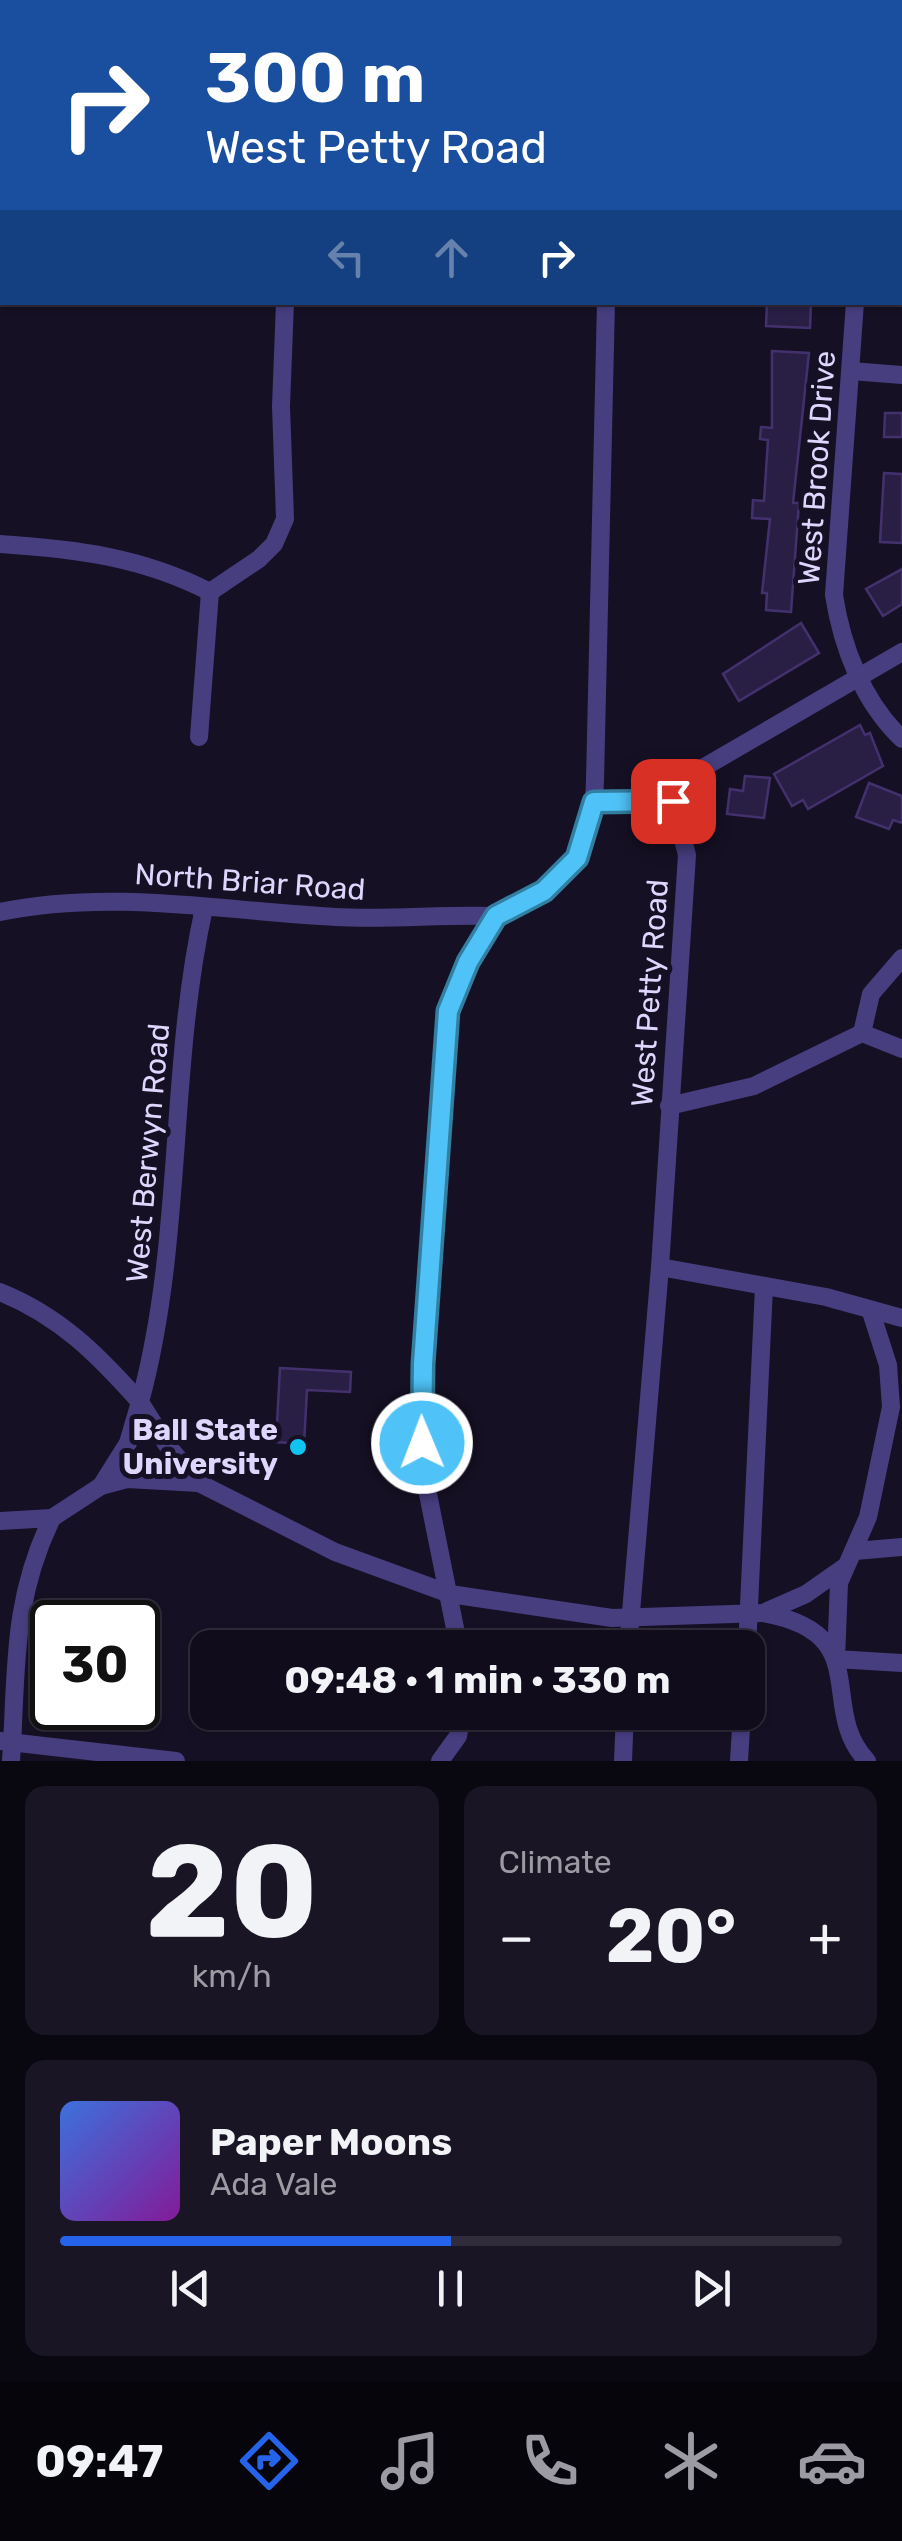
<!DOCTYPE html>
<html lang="en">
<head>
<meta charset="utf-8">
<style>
  :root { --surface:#100c1b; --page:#191524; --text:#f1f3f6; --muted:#9c9ba3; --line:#302c3a; --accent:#2563eb }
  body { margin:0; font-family:Rubik,sans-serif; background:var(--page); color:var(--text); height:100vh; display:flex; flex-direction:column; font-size:38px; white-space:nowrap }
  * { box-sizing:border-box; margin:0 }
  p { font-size:32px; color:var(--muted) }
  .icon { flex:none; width:55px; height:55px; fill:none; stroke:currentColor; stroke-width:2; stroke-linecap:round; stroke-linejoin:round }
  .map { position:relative; height:1761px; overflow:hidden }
  .details { display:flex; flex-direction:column; gap:25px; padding:25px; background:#09070f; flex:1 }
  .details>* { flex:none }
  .top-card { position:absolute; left:0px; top:0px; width:902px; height:305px; box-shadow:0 2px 8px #0004,0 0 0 2px var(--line); background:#1a4fa0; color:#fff; overflow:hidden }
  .speed { position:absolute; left:30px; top:1600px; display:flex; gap:20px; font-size:50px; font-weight:700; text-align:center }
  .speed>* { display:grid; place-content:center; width:130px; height:130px; border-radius:50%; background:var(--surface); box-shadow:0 2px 8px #0004,0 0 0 2px var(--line); line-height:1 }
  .speed .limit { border:5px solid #111; border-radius:15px; background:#fff; color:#111 }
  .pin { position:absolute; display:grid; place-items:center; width:85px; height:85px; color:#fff; margin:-42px; border-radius:20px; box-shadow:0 5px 15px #0006 }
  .me { position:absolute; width:110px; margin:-55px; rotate:359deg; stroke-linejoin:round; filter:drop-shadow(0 0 8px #0008) }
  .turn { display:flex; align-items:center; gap:35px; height:210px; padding:0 40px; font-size:45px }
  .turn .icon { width:130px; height:130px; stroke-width:2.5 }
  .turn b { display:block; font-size:70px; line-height:85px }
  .lanes { display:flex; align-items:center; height:95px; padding:0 40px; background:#0003; justify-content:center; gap:50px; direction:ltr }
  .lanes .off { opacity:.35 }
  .big { font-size:75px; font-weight:700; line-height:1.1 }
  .details .widget { flex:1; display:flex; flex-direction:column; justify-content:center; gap:15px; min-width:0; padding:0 35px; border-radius:20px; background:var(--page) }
  .details .dial { align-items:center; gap:0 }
  .dial b { font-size:130px; line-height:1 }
  .song { display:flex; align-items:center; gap:30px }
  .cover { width:120px; height:120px; border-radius:15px; background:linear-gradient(135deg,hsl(220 70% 55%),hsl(290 70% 35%)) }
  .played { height:10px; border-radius:5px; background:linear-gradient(90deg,var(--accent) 50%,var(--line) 50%) }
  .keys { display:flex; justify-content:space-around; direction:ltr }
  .heat { display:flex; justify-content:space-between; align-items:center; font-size:55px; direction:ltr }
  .details .tiles { flex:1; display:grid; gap:25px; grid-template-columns:1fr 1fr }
  .widget:last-child { grid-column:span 2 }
  .trip { position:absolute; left:190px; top:1630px; width:575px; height:100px; border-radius:20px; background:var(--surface); box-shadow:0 2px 8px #0004,0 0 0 2px var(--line); font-weight:700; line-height:100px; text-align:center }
  .tab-bar { display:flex; height:160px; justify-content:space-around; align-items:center; background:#06050b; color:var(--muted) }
  .tab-bar .icon { width:70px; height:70px }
  .tab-bar .selected { color:var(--accent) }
  .tab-bar b { font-size:45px; color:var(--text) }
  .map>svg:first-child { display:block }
  .building { fill:#291e44; stroke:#43316e; stroke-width:2.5 }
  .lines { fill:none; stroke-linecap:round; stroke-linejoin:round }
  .minor { stroke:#473e80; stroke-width:18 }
  .route-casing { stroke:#337fa1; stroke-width:25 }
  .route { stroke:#4fc3f7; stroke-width:18 }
  .poi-dot { fill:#10c4ef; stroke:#161024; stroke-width:4 }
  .labels { text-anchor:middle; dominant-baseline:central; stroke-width:10; stroke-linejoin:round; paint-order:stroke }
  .street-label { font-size:30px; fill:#ded6fc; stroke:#161024 }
  .poi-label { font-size:30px; font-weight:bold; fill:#ded6fc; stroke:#161024; text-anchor:end }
</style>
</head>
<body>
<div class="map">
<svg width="902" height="1761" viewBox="0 0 902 1761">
  <rect width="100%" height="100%" fill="#161024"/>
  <g class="building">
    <polygon points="767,302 811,303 810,328 766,326"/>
    <polygon points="772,351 809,353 793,503 799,503 791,612 766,610 767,593 762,593 770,519 752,518 753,500 764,501 768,440 760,439 761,427 772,428"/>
    <polygon points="885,413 902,413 902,437 884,437"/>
    <polygon points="884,473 902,474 902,543 880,542"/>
    <polygon points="902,569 902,604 883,616 866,589"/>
    <polygon points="801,623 819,653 739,701 723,674"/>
    <polygon points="860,725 865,735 870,733 883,766 808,809 803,800 792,806 774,774"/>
    <polygon points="745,776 770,778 764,818 727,814 730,789 743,791"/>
    <polygon points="869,783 902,796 902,823 893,820 889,829 856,817"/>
    <polygon points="280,1368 351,1372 350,1392 307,1390 304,1444 276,1442"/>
  </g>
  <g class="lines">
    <g class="minor">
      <polyline points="343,2 344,0"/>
      <polyline points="613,2 613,0"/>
      <polyline points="0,59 2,60"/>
      <polyline points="900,125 902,125"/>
      <path d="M855 302 834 595C842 647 863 702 902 739"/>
      <polyline points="851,371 902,375"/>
      <path d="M0 544C76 549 142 557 210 592"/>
      <polyline points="199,737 210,592 259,559 274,544 285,519 281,406 285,302"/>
      <polyline points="594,801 673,801"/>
      <polyline points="673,801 679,787 701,769 902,652"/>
      <path d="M0 912C110 889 224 911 336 917 389 920 443 914 497 916"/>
      <polyline points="862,1033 871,994 902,958"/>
      <polyline points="669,1106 754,1086 862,1033 902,1049"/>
      <polyline points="660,1267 826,1297 902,1318"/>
      <path d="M0 1292C60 1316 98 1355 140 1402L128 1443 101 1486"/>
      <polyline points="871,1312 888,1365 891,1407 868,1517 839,1583 836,1659 902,1663"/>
      <path d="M199 1483 167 1445 140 1402C184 1240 168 1071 204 908"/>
      <polyline points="0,1521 52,1518 101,1486 127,1479 199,1483 335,1552 450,1594 612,1618 763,1613 806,1594 843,1568"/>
      <polyline points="855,1551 902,1547"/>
      <path d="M763 1613C877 1633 816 1707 867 1761"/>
      <path d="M459 1648 428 1494 421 1415 443 1046C448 1001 466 954 495 919 505 906 527 901 541 893 582 868 594 825 595 780L606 302"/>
      <polyline points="628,1648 660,1267 687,855 673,801"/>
      <polyline points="747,1648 764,1287"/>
      <polyline points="0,1741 176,1761"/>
      <path d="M11 1761C17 1672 11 1602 52 1518"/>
      <polyline points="440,1761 458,1736 463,1712"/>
      <polyline points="623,1761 625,1712"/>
      <polyline points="739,1761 742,1712"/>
    </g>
  </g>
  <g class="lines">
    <defs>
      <polyline id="route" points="422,1443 423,1364 448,1011 468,962 496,916 544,891 577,858 594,802 673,801"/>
    </defs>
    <use href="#route" class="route-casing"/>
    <use href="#route" class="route"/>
  </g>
  <circle class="poi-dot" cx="298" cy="1447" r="10"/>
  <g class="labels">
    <g class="street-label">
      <text transform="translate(817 468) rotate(-86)">West Brook Drive</text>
      <text transform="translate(250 882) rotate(4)">North Briar Road</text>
      <text transform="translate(650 993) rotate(-86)">West Petty Road</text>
      <text transform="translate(148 1153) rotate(-85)">West Berwyn Road</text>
    </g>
    <g class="poi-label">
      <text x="278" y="1430">Ball State<tspan x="278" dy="34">University</tspan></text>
    </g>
  </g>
</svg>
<div class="speed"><div class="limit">30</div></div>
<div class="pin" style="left:673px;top:801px;background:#d93025"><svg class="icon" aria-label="arrive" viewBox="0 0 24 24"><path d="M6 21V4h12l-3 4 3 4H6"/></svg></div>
<svg class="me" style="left:422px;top:1443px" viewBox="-20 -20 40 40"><circle r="17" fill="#4fc3f7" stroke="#fff" stroke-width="3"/><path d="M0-11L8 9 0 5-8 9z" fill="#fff"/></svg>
<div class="trip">09:48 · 1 min · 330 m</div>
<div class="top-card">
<div class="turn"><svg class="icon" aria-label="right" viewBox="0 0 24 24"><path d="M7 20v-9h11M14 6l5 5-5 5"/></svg><div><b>300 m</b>West Petty Road</div></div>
<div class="lanes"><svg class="icon off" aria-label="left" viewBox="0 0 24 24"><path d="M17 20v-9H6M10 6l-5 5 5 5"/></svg><svg class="icon off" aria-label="ahead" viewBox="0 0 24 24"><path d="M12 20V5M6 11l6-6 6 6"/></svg><svg class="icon" aria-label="right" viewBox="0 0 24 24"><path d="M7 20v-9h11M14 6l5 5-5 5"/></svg></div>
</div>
</div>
<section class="details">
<div class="tiles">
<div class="widget dial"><b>20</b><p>km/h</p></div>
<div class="widget"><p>Climate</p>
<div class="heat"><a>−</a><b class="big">20°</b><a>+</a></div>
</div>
<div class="widget">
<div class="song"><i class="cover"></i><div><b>Paper Moons</b><p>Ada Vale</p></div></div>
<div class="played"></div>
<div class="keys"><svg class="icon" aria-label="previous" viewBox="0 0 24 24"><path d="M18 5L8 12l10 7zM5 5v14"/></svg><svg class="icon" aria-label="pause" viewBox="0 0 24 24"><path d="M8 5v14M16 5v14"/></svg><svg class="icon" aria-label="next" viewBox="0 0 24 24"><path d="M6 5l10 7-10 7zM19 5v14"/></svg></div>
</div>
</div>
</section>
<nav class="tab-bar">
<b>09:47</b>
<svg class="icon selected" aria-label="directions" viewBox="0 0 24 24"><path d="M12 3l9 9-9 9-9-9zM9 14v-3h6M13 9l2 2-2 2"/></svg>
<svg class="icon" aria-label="music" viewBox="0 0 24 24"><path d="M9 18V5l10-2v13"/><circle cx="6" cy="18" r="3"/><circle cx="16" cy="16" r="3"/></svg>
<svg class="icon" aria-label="phone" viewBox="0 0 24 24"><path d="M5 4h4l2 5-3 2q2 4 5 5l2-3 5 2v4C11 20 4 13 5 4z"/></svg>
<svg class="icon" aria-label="climate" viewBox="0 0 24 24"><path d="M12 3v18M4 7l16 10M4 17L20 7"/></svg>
<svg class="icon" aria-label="car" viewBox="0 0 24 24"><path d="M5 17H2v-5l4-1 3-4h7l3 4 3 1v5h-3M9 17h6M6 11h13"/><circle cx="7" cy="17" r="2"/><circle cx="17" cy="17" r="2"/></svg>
</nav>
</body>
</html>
